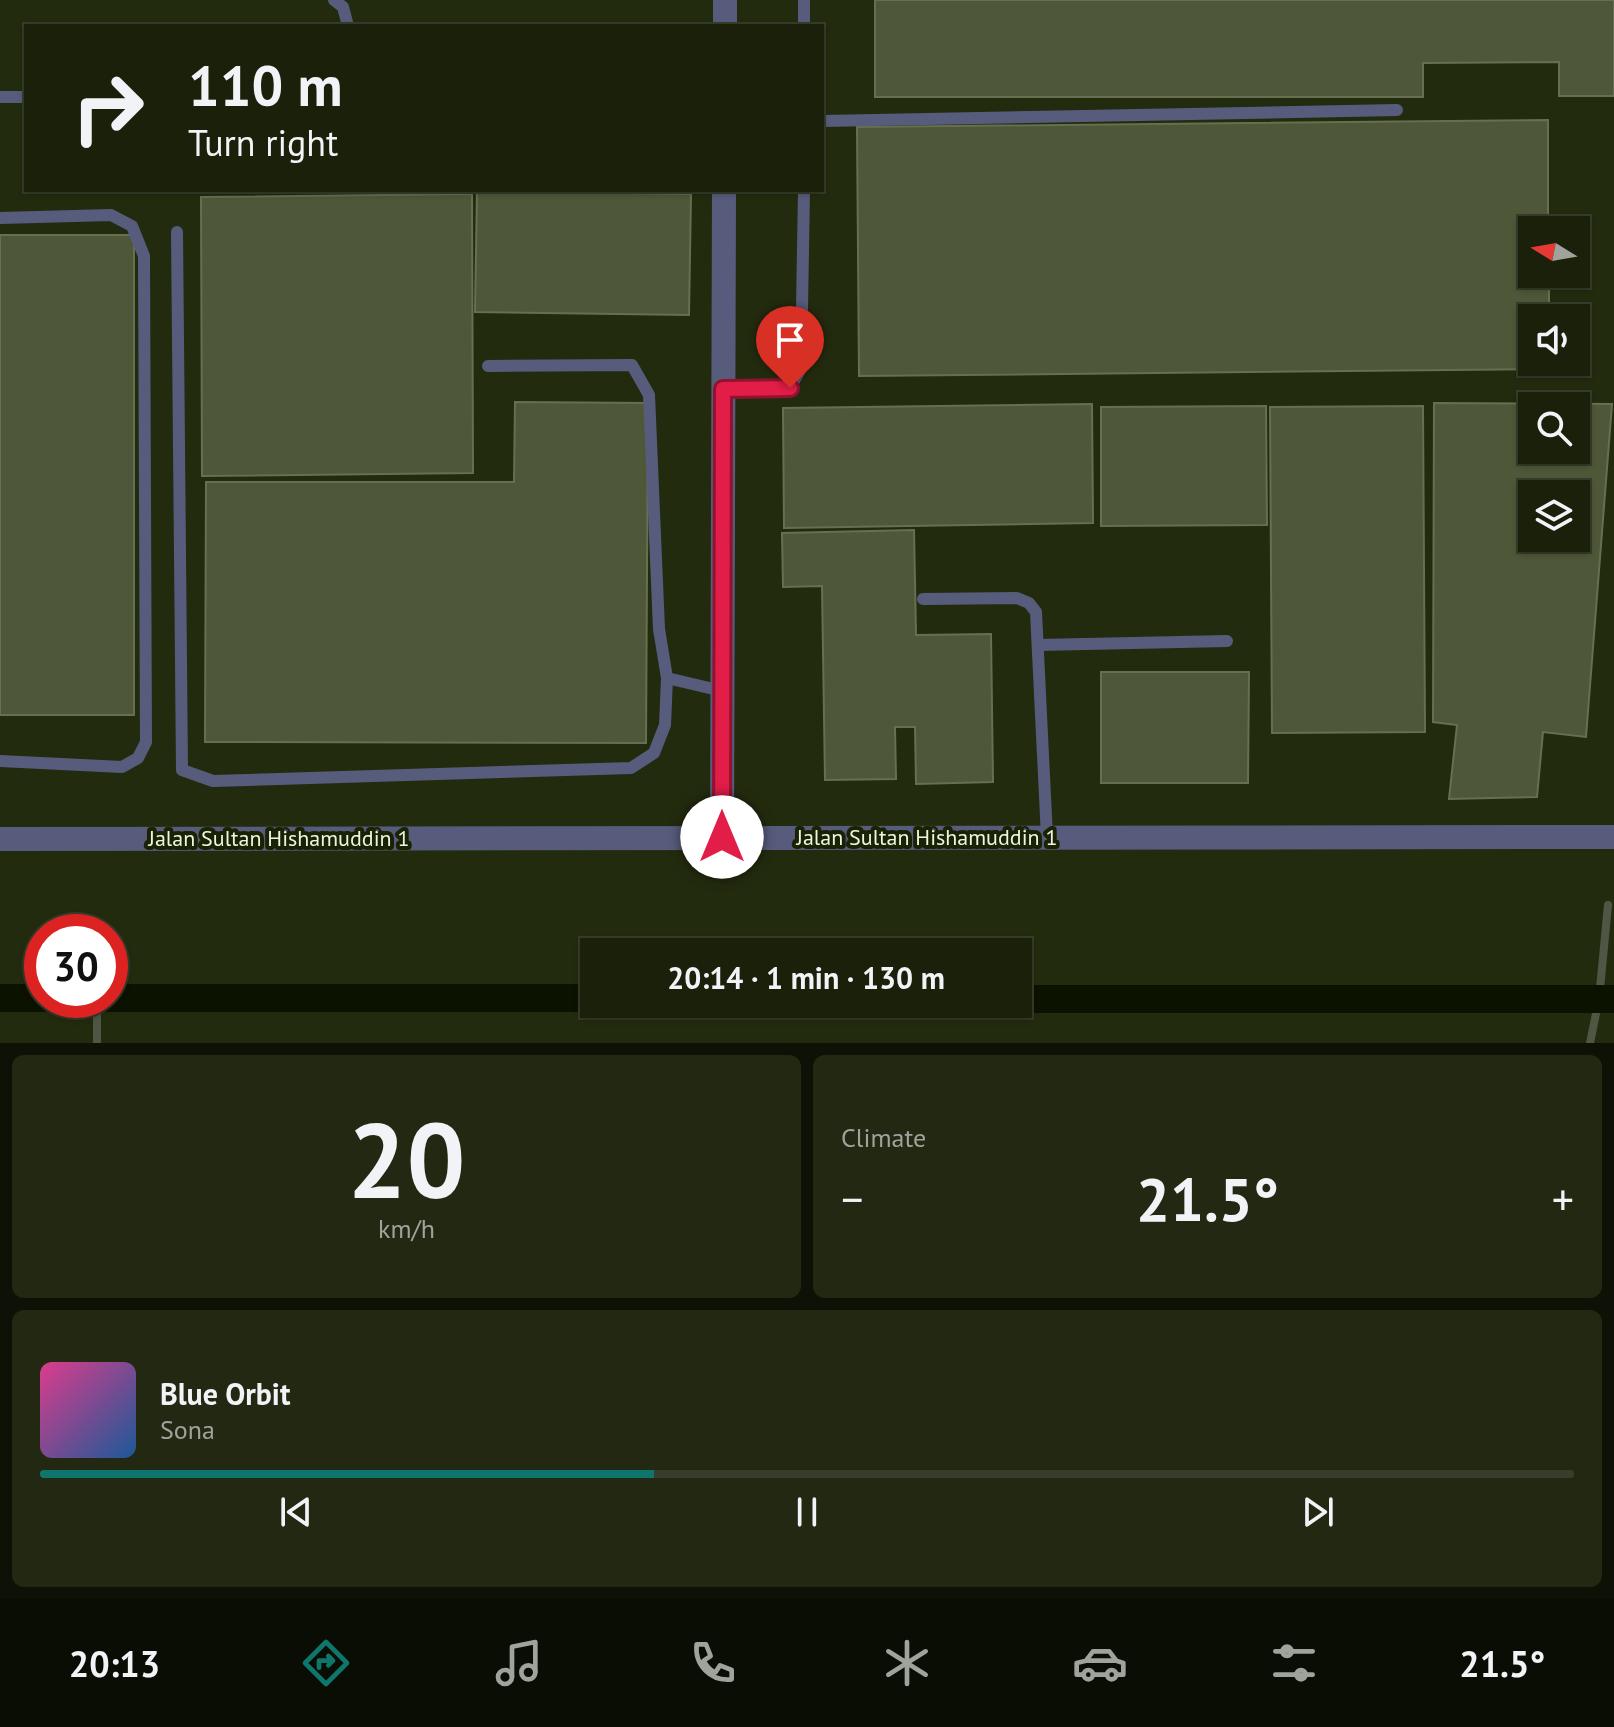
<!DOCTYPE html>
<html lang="en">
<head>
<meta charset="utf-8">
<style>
  :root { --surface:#1a200a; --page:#232813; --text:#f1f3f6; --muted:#9fa39c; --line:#383e2b; --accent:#0f766e }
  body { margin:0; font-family:"PT Sans",sans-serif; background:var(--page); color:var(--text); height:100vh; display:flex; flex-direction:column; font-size:30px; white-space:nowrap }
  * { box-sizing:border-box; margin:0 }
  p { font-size:26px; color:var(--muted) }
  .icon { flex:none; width:44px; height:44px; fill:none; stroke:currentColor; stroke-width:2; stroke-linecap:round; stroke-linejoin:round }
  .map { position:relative; height:1043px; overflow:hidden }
  .side { display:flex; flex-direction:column; gap:12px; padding:12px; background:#0e1206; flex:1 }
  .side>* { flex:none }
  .top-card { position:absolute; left:24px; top:24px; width:800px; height:168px; border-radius:0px; box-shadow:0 2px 6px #0004,0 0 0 2px var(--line); background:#1a200a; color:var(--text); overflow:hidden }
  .needle { width:52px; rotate:281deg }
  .buttons { position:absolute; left:1518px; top:216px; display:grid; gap:16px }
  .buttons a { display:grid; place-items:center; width:72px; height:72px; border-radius:0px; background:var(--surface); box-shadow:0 2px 6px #0004,0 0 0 2px var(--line); font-size:40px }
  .speed { position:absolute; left:24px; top:914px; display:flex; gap:16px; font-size:40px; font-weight:700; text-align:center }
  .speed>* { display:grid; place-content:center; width:104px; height:104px; border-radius:50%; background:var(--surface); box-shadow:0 2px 6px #0004,0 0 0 2px var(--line); line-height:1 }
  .speed .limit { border:12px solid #d22; background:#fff; color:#111 }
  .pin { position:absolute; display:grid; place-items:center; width:68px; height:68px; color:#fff; margin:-82px -34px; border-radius:50% 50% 50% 0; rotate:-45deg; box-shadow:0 0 8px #0007 }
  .pin .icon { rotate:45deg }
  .me { position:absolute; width:88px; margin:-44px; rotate:0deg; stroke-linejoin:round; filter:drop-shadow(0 0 6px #0008) }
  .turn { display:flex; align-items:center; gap:28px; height:168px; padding:0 32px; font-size:36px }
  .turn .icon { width:104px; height:104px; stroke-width:2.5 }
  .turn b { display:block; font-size:56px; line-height:68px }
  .big { font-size:60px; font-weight:700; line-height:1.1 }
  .side .card { flex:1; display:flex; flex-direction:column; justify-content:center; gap:12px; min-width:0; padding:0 28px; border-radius:12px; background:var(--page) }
  .side .dial { align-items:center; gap:0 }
  .dial b { font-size:104px; line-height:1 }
  .song { display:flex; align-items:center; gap:24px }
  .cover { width:96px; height:96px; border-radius:12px; background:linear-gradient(135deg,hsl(330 70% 55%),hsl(210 70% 35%)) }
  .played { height:8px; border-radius:4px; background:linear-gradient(90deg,var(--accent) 40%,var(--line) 40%) }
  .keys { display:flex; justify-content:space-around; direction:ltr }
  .heat { display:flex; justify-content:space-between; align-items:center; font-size:44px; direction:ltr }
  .side .tiles { flex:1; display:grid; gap:12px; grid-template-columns:1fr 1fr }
  .card:last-child { grid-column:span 2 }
  .trip { position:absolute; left:580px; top:938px; width:452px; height:80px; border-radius:0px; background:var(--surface); box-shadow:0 2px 6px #0004,0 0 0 2px var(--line); font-weight:700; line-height:80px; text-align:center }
  .menu { display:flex; height:128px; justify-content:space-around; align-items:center; background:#0a0d04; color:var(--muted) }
  .menu .icon { width:56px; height:56px }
  .menu .on { color:var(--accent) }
  .menu b { font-size:36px; color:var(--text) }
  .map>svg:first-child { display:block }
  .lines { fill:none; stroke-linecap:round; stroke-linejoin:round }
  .stream { stroke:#505644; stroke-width:8 }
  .canal { stroke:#0c1200; stroke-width:28 }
  .building { fill:#4e5738; stroke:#667050; stroke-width:2; fill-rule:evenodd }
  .lane { stroke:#575c7d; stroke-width:12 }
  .street { stroke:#575c7d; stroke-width:24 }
  .route-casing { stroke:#92132f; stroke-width:20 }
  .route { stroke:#e11d48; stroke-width:14 }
  .labels { text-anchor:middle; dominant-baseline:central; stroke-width:8; stroke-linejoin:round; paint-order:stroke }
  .street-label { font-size:22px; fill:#eef4e2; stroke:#1a2204 }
</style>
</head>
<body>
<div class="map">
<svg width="1614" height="1043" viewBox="0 0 1614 1043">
  <rect width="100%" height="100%" fill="#232b0e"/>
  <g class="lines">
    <g class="stream">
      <polyline points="97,1000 97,1043"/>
      <polyline points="1590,1043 1599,999 1608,905"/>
    </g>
    <g class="canal">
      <polyline points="0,998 42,998"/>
      <polyline points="110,998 594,998"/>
      <polyline points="1018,999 1614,999"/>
    </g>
  </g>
  <g class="building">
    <polygon points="875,0 1614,0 1614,96 1559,96 1559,62 1423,63 1423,97 875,97"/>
    <polygon points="1548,120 1548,230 1532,230 1532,274 1549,274 1549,318 1532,318 1532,362 1549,362 1549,369 859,376 857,127"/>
    <polygon points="477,191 691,194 689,315 475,312"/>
    <polygon points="472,194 473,473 202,476 201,197"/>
    <rect x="0" y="235" width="134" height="480"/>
    <polygon points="515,402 648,403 646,743 205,742 206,482 514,482"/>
    <path d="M1434 403 1612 404 1586 737 1543 732 1537 797 1449 799 1457 725 1433 722ZM1532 406H1576V450H1532ZM1532 494H1576V538H1532Z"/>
    <polygon points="1092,404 1093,523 784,528 783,408"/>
    <polygon points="1266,406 1267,525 1101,526 1101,407"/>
    <polygon points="1423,406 1425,732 1272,733 1270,407"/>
    <polygon points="914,530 916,635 991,634 993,782 916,784 915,727 895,727 896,779 825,780 822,586 783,587 782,533"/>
    <polygon points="1101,672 1249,672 1248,783 1101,783"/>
  </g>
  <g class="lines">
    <g class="lane">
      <polyline points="334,0 343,7 348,26"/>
      <polyline points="804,26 804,0"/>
      <polyline points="0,97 26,97"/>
      <polyline points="822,121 1397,110"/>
      <polyline points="0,218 111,215 132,226 144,256 146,742 138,758 122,767 0,761"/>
      <polyline points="177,232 182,770 213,781 631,768 654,753 665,725 667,678"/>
      <polyline points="488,366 632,365 649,395 659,629 667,678 722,691"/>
      <polyline points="723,389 790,388 801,368 804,190"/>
      <polyline points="923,599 1017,598 1029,603 1036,612 1047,837"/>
      <polyline points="1038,645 1227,641"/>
    </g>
    <g class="street">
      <polyline points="725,26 725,0"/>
      <polyline points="722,837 724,190"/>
      <polyline points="0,839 1614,837"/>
    </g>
  </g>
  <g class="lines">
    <defs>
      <polyline id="route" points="722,837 723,389 790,388"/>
    </defs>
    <use href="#route" class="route-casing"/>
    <use href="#route" class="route"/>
  </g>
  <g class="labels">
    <g class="street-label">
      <text x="927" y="837">Jalan Sultan Hishamuddin 1</text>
      <text x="279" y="838">Jalan Sultan Hishamuddin 1</text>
    </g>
  </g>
</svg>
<div class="buttons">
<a><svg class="needle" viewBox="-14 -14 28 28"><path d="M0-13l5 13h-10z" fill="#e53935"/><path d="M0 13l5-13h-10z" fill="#9fa39c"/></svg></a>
<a><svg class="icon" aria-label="sound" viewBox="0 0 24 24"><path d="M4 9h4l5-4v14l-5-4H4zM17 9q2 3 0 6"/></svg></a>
<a><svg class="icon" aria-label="search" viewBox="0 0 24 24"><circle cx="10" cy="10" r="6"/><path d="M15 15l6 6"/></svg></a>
<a><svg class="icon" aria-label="layers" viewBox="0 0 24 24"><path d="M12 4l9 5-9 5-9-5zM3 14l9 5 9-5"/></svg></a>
</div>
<div class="speed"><div class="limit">30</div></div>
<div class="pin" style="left:790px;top:388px;background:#d93025"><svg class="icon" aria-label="arrive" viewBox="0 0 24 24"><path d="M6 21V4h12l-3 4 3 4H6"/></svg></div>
<svg class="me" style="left:722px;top:837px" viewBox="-20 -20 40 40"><circle r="19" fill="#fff"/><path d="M0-13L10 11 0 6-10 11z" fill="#e11d48"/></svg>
<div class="trip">20:14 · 1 min · 130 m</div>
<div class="top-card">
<div class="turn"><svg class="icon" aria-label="right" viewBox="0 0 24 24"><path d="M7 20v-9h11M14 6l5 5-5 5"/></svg><div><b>110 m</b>Turn right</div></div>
</div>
</div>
<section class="side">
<div class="tiles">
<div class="card dial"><b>20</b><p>km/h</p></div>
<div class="card"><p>Climate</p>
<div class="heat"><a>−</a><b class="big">21.5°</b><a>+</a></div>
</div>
<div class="card">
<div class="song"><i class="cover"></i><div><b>Blue Orbit</b><p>Sona</p></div></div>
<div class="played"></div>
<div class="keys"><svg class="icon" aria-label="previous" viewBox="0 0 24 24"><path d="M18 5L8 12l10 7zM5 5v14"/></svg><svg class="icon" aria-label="pause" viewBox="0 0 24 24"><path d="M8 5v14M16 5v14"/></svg><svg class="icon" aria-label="next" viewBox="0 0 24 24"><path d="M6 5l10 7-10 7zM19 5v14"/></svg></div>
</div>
</div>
</section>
<nav class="menu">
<b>20:13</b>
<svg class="icon on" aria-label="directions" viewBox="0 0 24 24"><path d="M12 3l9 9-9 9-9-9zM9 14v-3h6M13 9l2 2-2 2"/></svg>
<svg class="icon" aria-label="music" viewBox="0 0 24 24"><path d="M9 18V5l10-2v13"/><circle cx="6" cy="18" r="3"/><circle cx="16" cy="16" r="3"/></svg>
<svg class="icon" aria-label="phone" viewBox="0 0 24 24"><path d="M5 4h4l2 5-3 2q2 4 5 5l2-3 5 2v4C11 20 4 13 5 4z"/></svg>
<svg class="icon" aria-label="climate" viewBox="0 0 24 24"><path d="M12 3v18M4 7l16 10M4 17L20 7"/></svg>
<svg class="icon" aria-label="car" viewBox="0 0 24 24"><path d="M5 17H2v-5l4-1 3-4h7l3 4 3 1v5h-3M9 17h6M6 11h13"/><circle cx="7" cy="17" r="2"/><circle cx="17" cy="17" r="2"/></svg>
<svg class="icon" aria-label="filters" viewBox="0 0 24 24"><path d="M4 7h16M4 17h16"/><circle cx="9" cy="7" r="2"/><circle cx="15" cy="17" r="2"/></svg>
<b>21.5°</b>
</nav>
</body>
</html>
